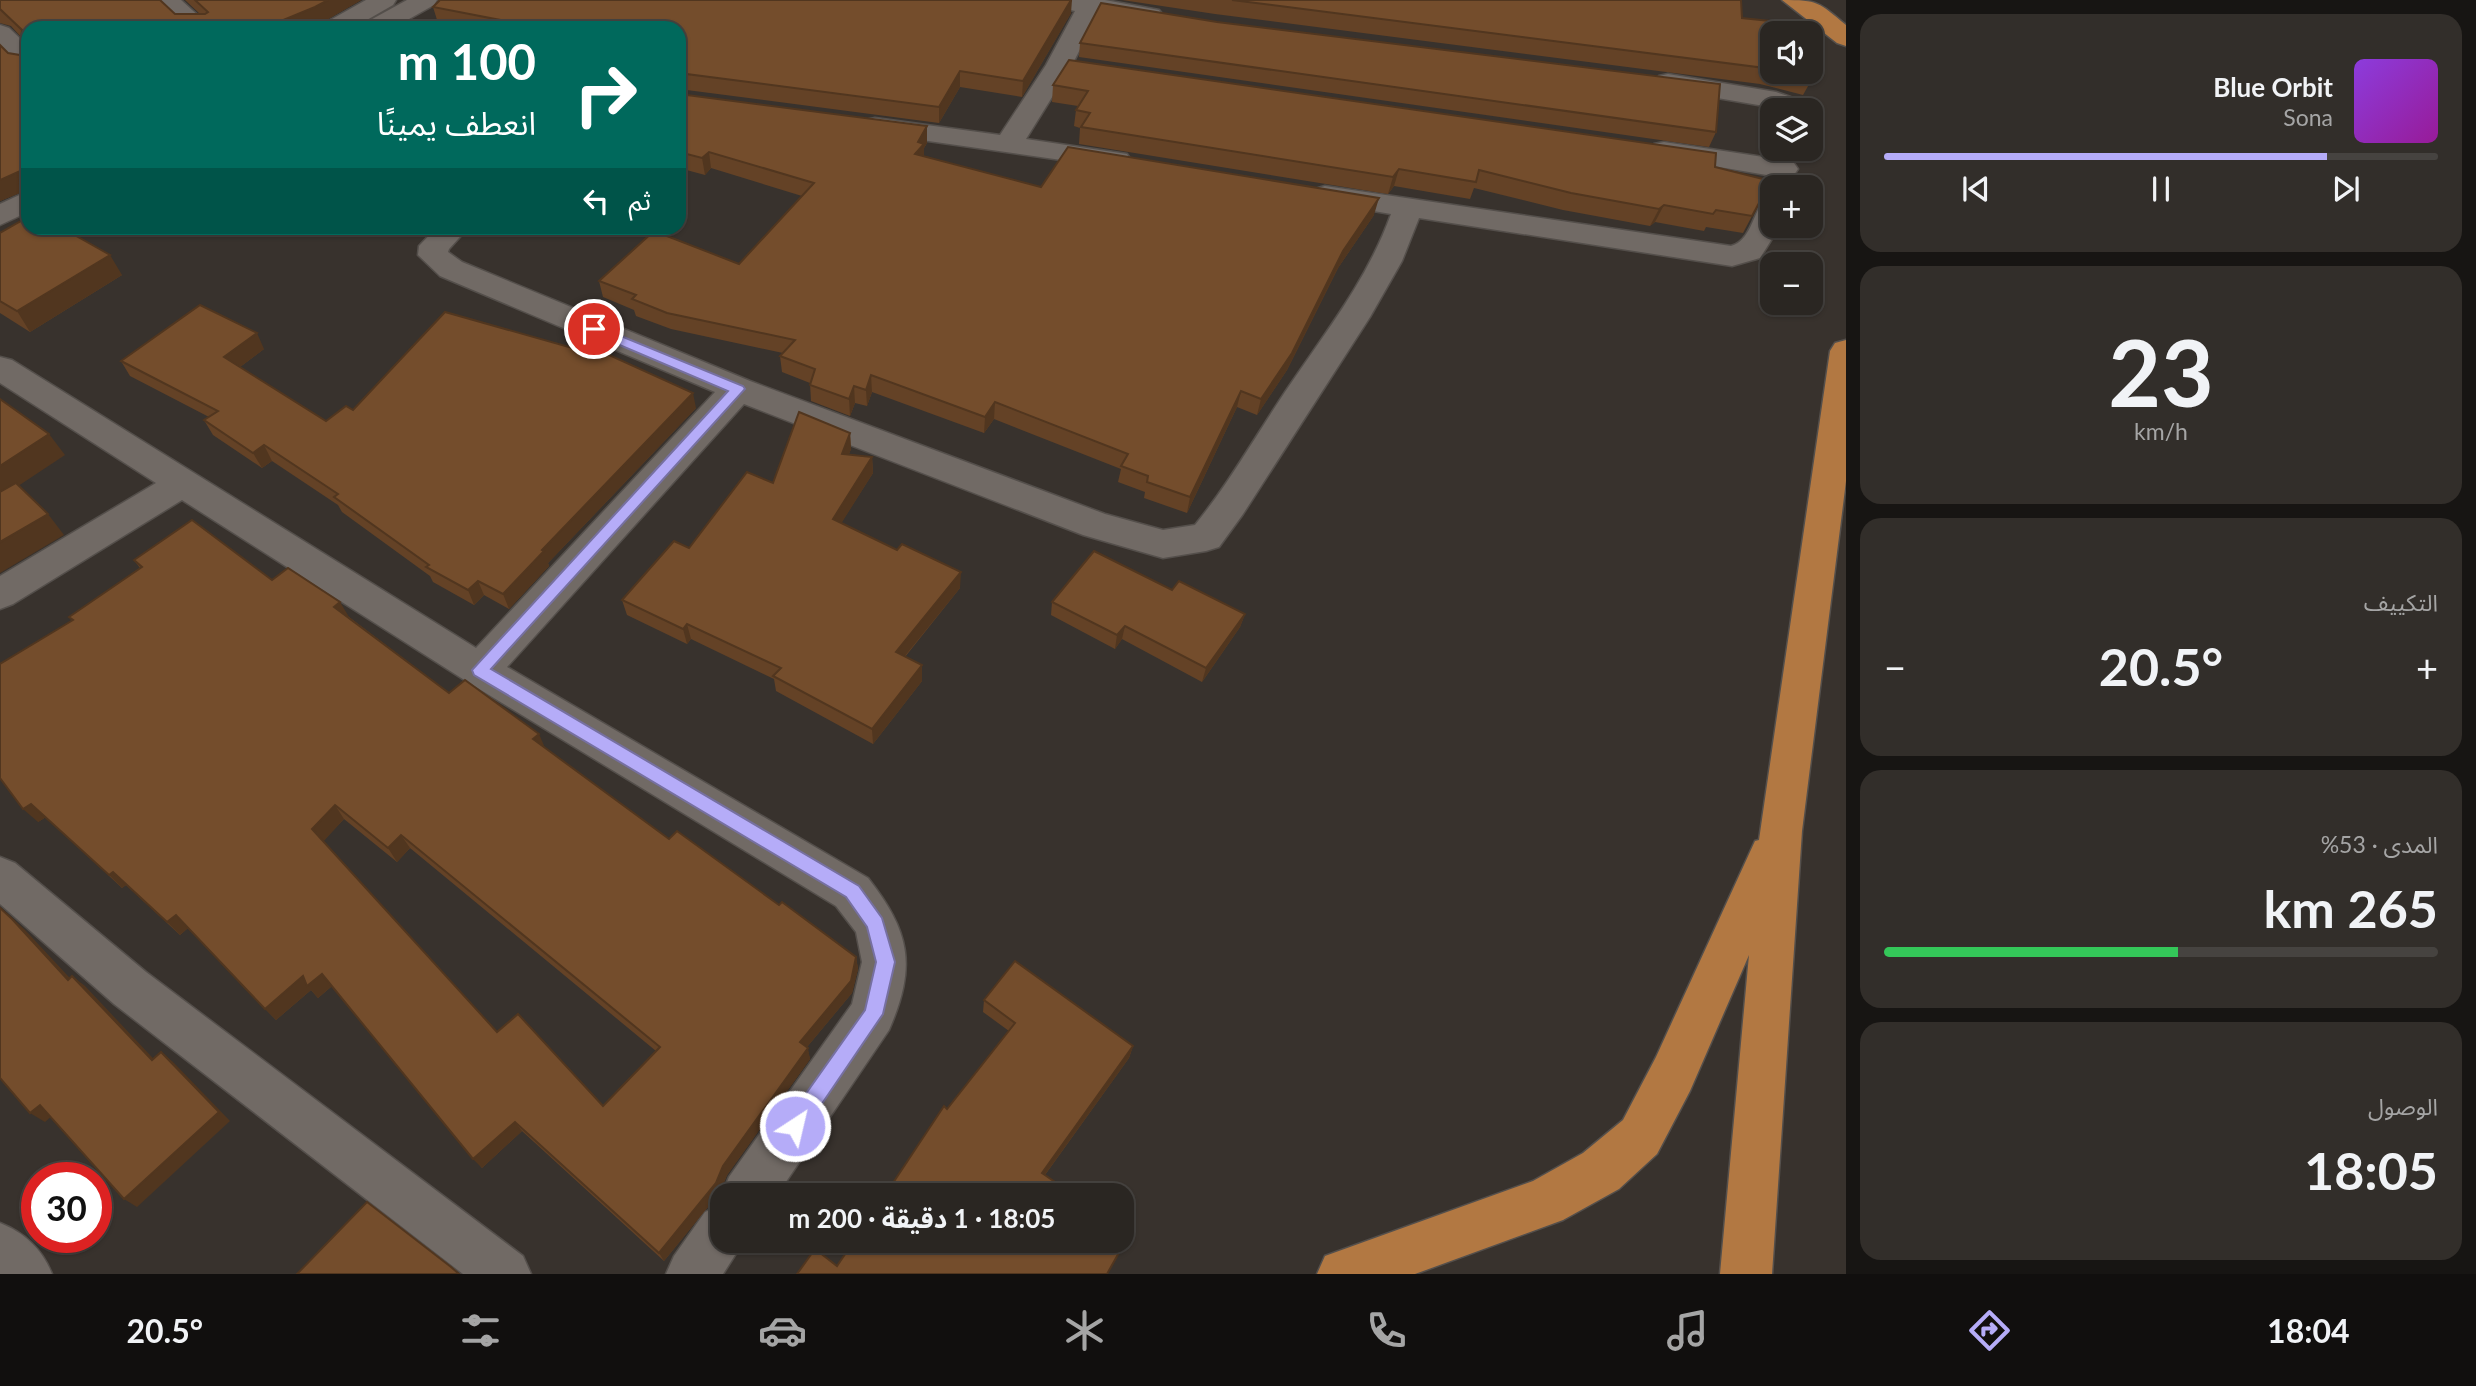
<!DOCTYPE html>
<html lang="ar">
<head>
<meta charset="utf-8">
<style>
  :root { --surface:#2a2622; --page:#322e2a; --text:#f1f3f6; --muted:#a5a5a5; --line:#464340; --accent:#b5acf8 }
  body { margin:0; font-family:Lato,"Noto Sans Arabic",sans-serif; background:var(--page); color:var(--text); direction:rtl; height:100vh; display:flex; flex-direction:column; font-size:26px; white-space:nowrap }
  * { box-sizing:border-box; margin:0 }
  p { font-size:23px; color:var(--muted) }
  .icon { flex:none; width:38px; height:38px; fill:none; stroke:currentColor; stroke-width:2; stroke-linecap:round; stroke-linejoin:round }
  .map { position:relative; flex:1; overflow:hidden; direction:ltr }
  .sheet { display:flex; flex-direction:column; gap:14px; padding:14px; background:#171513; width:630px }
  .sheet>* { flex:none }
  .banner { position:absolute; left:21px; top:21px; width:665px; height:214px; border-radius:21px; box-shadow:0 2px 5px #0004,0 0 0 2px var(--line); direction:rtl; background:#00695c; color:#fff; overflow:hidden }
  .buttons { position:absolute; left:1760px; top:21px; display:grid; gap:14px }
  .buttons a { display:grid; place-items:center; width:63px; height:63px; border-radius:14px; background:var(--surface); box-shadow:0 2px 5px #0004,0 0 0 2px var(--line); font-size:35px }
  .speed { position:absolute; left:21px; top:1162px; display:flex; gap:14px; font-size:35px; font-weight:700; text-align:center }
  .speed>* { display:grid; place-content:center; width:91px; height:91px; border-radius:50%; background:var(--surface); box-shadow:0 2px 5px #0004,0 0 0 2px var(--line); line-height:1 }
  .speed .limit { border:10px solid #d22; background:#fff; color:#111 }
  .pin { position:absolute; display:grid; place-items:center; width:60px; height:60px; color:#fff; margin:-30px; border:4px solid #fff; border-radius:50%; box-shadow:0 2px 7px #0007 }
  .me { position:absolute; width:77px; margin:-38px; rotate:35deg; stroke-linejoin:round; filter:drop-shadow(0 0 5px #0008) }
  .turn { display:flex; align-items:center; gap:24px; height:147px; padding:0 35px; font-size:32px }
  .turn .icon { width:91px; height:91px; stroke-width:2.5 }
  .turn b { display:block; font-size:49px; line-height:60px }
  .then { display:flex; align-items:center; height:66px; padding:0 35px; background:#0003; gap:14px; font-size:26px }
  .big { font-size:52px; font-weight:700; line-height:1.1 }
  .sheet .tile { flex:1; display:flex; flex-direction:column; justify-content:center; gap:10px; min-width:0; padding:0 24px; border-radius:21px; background:var(--page) }
  .sheet .dial { align-items:center; gap:0 }
  .dial b { font-size:91px; line-height:1 }
  .song { display:flex; align-items:center; gap:21px }
  .cover { width:84px; height:84px; border-radius:10px; background:linear-gradient(135deg,hsl(270 70% 55%),hsl(300 70% 35%)) }
  .played { height:7px; border-radius:4px; background:linear-gradient(90deg,var(--accent) 80%,var(--line) 80%) }
  .keys { display:flex; justify-content:space-around; direction:ltr }
  .heat { display:flex; justify-content:space-between; align-items:center; font-size:38px; direction:ltr }
  .charge { height:10px; border-radius:5px; background:linear-gradient(90deg,#34c759 53%,var(--line) 0) }
  .trip { position:absolute; left:710px; top:1183px; width:424px; height:70px; border-radius:21px; background:var(--surface); box-shadow:0 2px 5px #0004,0 0 0 2px var(--line); font-weight:700; line-height:70px; text-align:center; direction:rtl }
  .tab-bar { display:flex; height:112px; justify-content:space-around; align-items:center; background:#110f0e; color:var(--muted) }
  .tab-bar .icon { width:49px; height:49px }
  .tab-bar .selected { color:var(--accent) }
  .tab-bar b { font-size:32px; color:var(--text) }
  main { display:flex; flex:1; min-height:0 }
  .map>svg:first-child { display:block }
  .lines { fill:none; stroke-linecap:round; stroke-linejoin:round }
  .minor-casing { stroke:#544f4b; stroke-width:3 }
  .tertiary-casing { stroke:#544f4b; stroke-width:3 }
  .trunk-casing { stroke:#544f4b; stroke-width:3 }
  .minor { fill:#716a65; fill-rule:evenodd }
  .tertiary { fill:#716a65; fill-rule:evenodd }
  .trunk { fill:#b27842; fill-rule:evenodd }
  .wall { fill:#644226; fill-rule:evenodd }
  .shaded-wall { fill:#51361f }
  .building { fill:#744d2c; stroke:#51361f; stroke-width:2; fill-rule:evenodd }
  .route { fill:#b5acf8; stroke:#7670a1; stroke-width:2 }
</style>
</head>
<body>
<main>
<section class="sheet">
<div class="tile">
<div class="song"><i class="cover"></i><div><b>Blue Orbit</b><p>Sona</p></div></div>
<div class="played"></div>
<div class="keys"><svg class="icon" aria-label="previous" viewBox="0 0 24 24"><path d="M18 5L8 12l10 7zM5 5v14"/></svg><svg class="icon" aria-label="pause" viewBox="0 0 24 24"><path d="M8 5v14M16 5v14"/></svg><svg class="icon" aria-label="next" viewBox="0 0 24 24"><path d="M6 5l10 7-10 7zM19 5v14"/></svg></div>
</div>
<div class="tile dial"><b>23</b><p>km/h</p></div>
<div class="tile"><p>التكييف</p>
<div class="heat"><a>−</a><b class="big">20.5°</b><a>+</a></div>
</div>
<div class="tile"><p>المدى · 53%</p><b class="big">265 km</b><div class="charge"></div></div>
<div class="tile"><p>الوصول</p><b class="big">18:05</b></div>
</section>
<div class="map">
<svg width="1846" height="1274" viewBox="0 0 1846 1274">
  <rect width="100%" height="100%" fill="#38322d"/>
  <g class="lines">
    <defs>
      <g id="minor">
        <polygon points="154,0 181,0 212,28 184,28"/>
        <polygon points="1043,0 1105,0 1159,10 1163,15 1159,20 1150,23 1098,14 1072,65 1026,139 1127,154 1131,160 1127,166 1117,168 865,132 861,126 865,120 875,118 1000,135 1046,65 1075,11 1046,5"/>
        <polygon points="0,25 9,28 28,46 28,69 19,67 0,48"/>
        <path d="M1668 74 1776 92C1788 96 1801 99 1809 110H1776L1764 106 1659 88 1655 82 1659 76Z"/>
        <polygon points="1664,142 1784,160 1794,163 1798,169 1794,175 1784,178 1654,156 1650,150 1654,144"/>
        <path d="M1325 186 1731 246C1750 241 1753 215 1763 201L1773 198V226H1780L1760 258 1732 266 1419 218 1402 261 1370 317 1243 514 1219 547 1206 551 1163 558 1083 535 744 404 507 667 868 878C910 932 917 965 889 1030L777 1195H723V1197L722 1195 729 1177 852 1004 862 962 856 932 836 906 466 681 182 500 13 604 0 609V576L156 483 0 383V357L12 360 476 648 715 392 440 276 418 255 419 246 436 228H468L449 249 448 252 462 262 750 381 1105 514 1163 530 1195 525C1229 483 1255 437 1285 392 1324 334 1367 281 1391 214L1315 201 1311 195 1315 189Z"/>
        <polygon points="0,857 15,863 146,972 523,1256 531,1274 463,1274 114,1004 0,904"/>
        <polygon points="723,1204 723,1241 744,1241 723,1274 666,1274 674,1256 705,1212"/>
        <path d="M0 1223C25 1233 42 1249 52 1274H0Z"/>
      </g>
      <g id="tertiary">
        <polygon points="366,0 396,0 393,5 353,28 321,28 325,23"/>
        <polygon points="407,0 437,0 434,5 393,28 361,28 365,23"/>
        <polygon points="28,191 28,212 0,225 0,204"/>
      </g>
      <g id="trunk">
        <path d="M1782 0C1819 0 1818 2 1846 25V46L1837 43Z"/>
        <polygon points="1846,340 1846,481 1802,831 1772,1274 1720,1274 1749,955 1690,1091 1657,1154 1619,1189 1563,1220 1415,1274 1317,1274 1325,1256 1533,1181 1583,1153 1623,1120 1656,1057 1755,841 1759,840 1830,351 1835,343"/>
      </g>
    </defs>
    <use href="#minor" class="minor-casing"/>
    <use href="#tertiary" class="tertiary-casing"/>
    <use href="#trunk" class="trunk-casing"/>
    <use href="#minor" class="minor"/>
    <use href="#tertiary" class="tertiary"/>
    <use href="#trunk" class="trunk"/>
  </g>
  <g class="wall">
    <polygon points="0,0 175,14 200,14 185,0 361,0 321,23 310,28 28,28 28,197 24,191 0,201 0,45 8,53 20,55 21,37 11,26 0,23"/>
    <polygon points="1122,0 1741,0 1742,18 1773,33 1773,72 1811,72 1812,79 1803,95 1760,84 1215,14"/>
    <polygon points="433,7 1071,13 1022,97 960,87 939,123 679,89 679,28 463,28 438,23"/>
    <polygon points="1080,43 1716,132 1709,147 1079,57"/>
    <polygon points="1053,85 1715,167 1752,216 1743,233 1706,227 1704,231 1655,222 1650,226 1563,210 1474,188 1470,199 1394,186 1388,194 1079,144 1080,128 1074,126 1076,110 1078,106 1052,102"/>
    <polygon points="679,94 927,126 927,143 924,148 924,156 1041,187 1374,215 1338,268 1287,370 1257,415 1237,407 1187,513 1144,498 1145,492 1118,482 1121,469 994,419 984,433 872,392 867,406 855,403 850,416 811,401 810,383 782,372 780,356 783,353 671,329 636,316 634,310 603,297 599,281 739,264 802,196 711,168 705,175 679,168"/>
    <polygon points="0,233 122,275 30,332 0,313"/>
    <polygon points="264,349 240,367 326,421 353,410 696,408 548,563 549,566 509,609 484,595 474,605 433,582 430,576 342,512 338,505 272,461 262,468 213,435 204,420 209,417 130,376 121,361"/>
    <polygon points="850,433 851,449 849,454 872,457 873,473 841,523 960,588 905,657 922,665 922,681 873,744 776,691 774,679 691,639 687,644 627,615 622,600 773,483"/>
    <path d="M134 560 272 580 349 617 449 693 545 748 669 839 779 905 856 957 858 969 852 993 807 1047 810 1059 727 1175 720 1192 664 1261 522 1131 482 1168 332 986 318 998 311 990 276 1020 188 928 180 935 126 885 122 888 46 817 38 822 72 621 69 617 140 568ZM344 819 397 862 410 848 656 1051 603 1106 497 1032 323 841Z"/>
    <polygon points="1172,590 1245,614 1240,627 1202,682 1122,639 1115,649 1051,615 1052,602"/>
    <polygon points="984,1000 1133,1046 1129,1058 1045,1175 947,1109 1009,1031 983,1012"/>
  </g>
  <g class="shaded-wall">
    <polygon points="328,0 361,0 321,23 310,28 264,28"/>
    <polygon points="1071,0 1072,0 1071,13 1022,97 1023,81"/>
    <polygon points="960,71 960,87 939,123 939,107"/>
    <polygon points="927,126 927,143 924,148 924,160 915,154 918,142"/>
    <polygon points="709,152 711,168 705,175 702,158"/>
    <polygon points="1399,169 1394,186 1388,194 1393,177"/>
    <polygon points="18,172 20,185 24,191 0,201 0,180"/>
    <polygon points="1379,198 1374,215 1338,268 1287,370 1257,415 1261,399 1343,251"/>
    <polygon points="1664,205 1655,222 1650,226 1659,209"/>
    <polygon points="110,255 122,275 30,332 17,311"/>
    <polygon points="257,333 264,349 232,373 224,357"/>
    <polygon points="871,375 872,392 867,406 866,390"/>
    <polygon points="854,386 855,403 850,416 849,399"/>
    <polygon points="1241,391 1237,407 1187,513 1190,497"/>
    <polygon points="693,393 696,408 548,563 549,566 509,609 503,594 542,550"/>
    <polygon points="995,402 994,419 984,433 985,417"/>
    <polygon points="850,433 851,449 843,470 842,454"/>
    <polygon points="49,434 65,455 0,498 0,466"/>
    <polygon points="264,445 272,461 262,468 253,453"/>
    <polygon points="872,457 873,473 834,535 833,519"/>
    <polygon points="48,514 64,535 0,573 0,542"/>
    <polygon points="961,572 960,588 896,667 896,652"/>
    <polygon points="478,581 484,595 474,605 468,590"/>
    <polygon points="340,602 349,617 342,622 334,607"/>
    <polygon points="1245,614 1240,627 1202,682 1206,668"/>
    <polygon points="687,624 691,639 687,644 683,629"/>
    <polygon points="1125,626 1122,639 1115,649 1117,635"/>
    <polygon points="922,665 922,681 873,744 872,729"/>
    <polygon points="539,734 545,748 533,739"/>
    <polygon points="31,804 46,817 38,822 23,809"/>
    <polygon points="335,805 344,819 322,843 312,829"/>
    <polygon points="401,835 410,848 397,862 388,848"/>
    <polygon points="113,872 126,885 122,888 109,875"/>
    <polygon points="0,907 25,930 81,990 68,980"/>
    <polygon points="176,915 189,927 180,935 167,922"/>
    <polygon points="856,957 858,969 852,993 802,1053 800,1042"/>
    <polygon points="322,974 332,986 318,998 311,990 276,1020 265,1009 303,976"/>
    <polygon points="72,976 85,986 164,1070 152,1060"/>
    <polygon points="1133,1046 1129,1058 1039,1183 1042,1173"/>
    <polygon points="808,1048 810,1059 727,1175 720,1192 664,1261 659,1253 723,1166"/>
    <polygon points="161,1052 173,1062 230,1121 137,1207 124,1199"/>
    <polygon points="40,1105 54,1114 45,1122 30,1113"/>
    <polygon points="515,1122 522,1131 482,1168 473,1159"/>
  </g>
  <g class="building">
    <polygon points="0,0 160,0 175,14 205,14 208,12 195,0 328,0 315,7 264,28 28,28 28,185 20,185 18,172 0,180 0,45 8,53 20,55 22,30 0,9"/>
    <polygon points="440,0 1071,0 1023,81 960,71 939,107 679,73 679,28 518,28 521,24 433,7"/>
    <polygon points="1232,0 1741,0 1742,18 1800,24 1802,33 1773,33 1773,69"/>
    <polygon points="1101,3 1217,22 1720,84 1716,132 1080,43"/>
    <polygon points="1069,60 1716,153 1715,167 1767,180 1765,192 1752,216 1716,210 1713,214 1664,205 1659,209 1571,193 1479,170 1476,182 1399,169 1393,177 1081,127 1090,113 1076,110 1088,91 1053,85"/>
    <polygon points="1784,72 1811,72 1812,79"/>
    <polygon points="679,94 927,126 918,142 924,144 915,154 1041,187 1068,147 1379,198 1343,251 1292,353 1261,399 1241,391 1190,497 1147,482 1148,476 1121,466 1128,454 995,402 985,417 871,375 866,390 854,386 849,399 810,385 815,369 780,356 795,340 667,313 632,299 636,295 599,281 654,231 739,264 814,183 709,152 702,158 679,152"/>
    <polygon points="28,217 28,228 62,228 110,255 17,311 0,301 0,233"/>
    <polygon points="200,305 257,333 224,357 326,421 346,406 353,410 445,312 583,351 596,349 693,393 542,550 544,551 503,594 478,581 468,590 426,567 429,565 334,497 338,494 264,445 253,453 204,420 218,411 121,361"/>
    <polygon points="0,399 49,434 0,466"/>
    <polygon points="799,412 850,433 842,454 872,457 833,519 897,550 902,544 961,572 896,652 922,665 872,729 773,676 781,668 687,624 683,629 622,600 674,541 689,548 747,472 773,483"/>
    <polygon points="16,483 48,514 0,542 0,492"/>
    <path d="M192 520 272 580 288 568 340 602 334 607 449 693 465 680 539 734 533 739 669 839 677 831 779 905 782 902 856 957 851 981 800 1042 808 1048 723 1166 716 1183 659 1253 515 1122 473 1159 322 974 307 986 303 976 265 1009 176 915 167 922 113 872 109 875 31 804 23 809 0 778V664L73 620 69 617 142 567 134 560ZM335 805 388 848 401 835 660 1047 603 1106 518 1014 497 1032 312 829Z"/>
    <polygon points="1094,551 1172,590 1179,581 1245,614 1206,668 1125,626 1117,635 1052,602"/>
    <polygon points="0,908 12,919 68,980 72,976 152,1060 161,1052 219,1112 124,1199 40,1105 30,1113 0,1078"/>
    <polygon points="1015,961 1133,1046 1042,1173 1074,1195 885,1195 944,1106 947,1109 1015,1023 984,1000"/>
    <polygon points="367,1202 451,1267 459,1274 297,1274"/>
    <polygon points="1122,1228 1130,1233 1107,1274 797,1274 815,1249 837,1266 854,1241 1122,1241"/>
  </g>
  <polygon class="route" points="594,325 743,386 745,389 491,669 859,886 882,918 895,962 883,1014 802,1133 795,1136 788,1133 785,1126 788,1119 865,1010 876,962 867,927 846,897 474,675 472,670 728,391 589,332 589,326"/>
</svg>
<div class="buttons">
<a><svg class="icon" aria-label="sound" viewBox="0 0 24 24"><path d="M4 9h4l5-4v14l-5-4H4zM17 9q2 3 0 6"/></svg></a>
<a><svg class="icon" aria-label="layers" viewBox="0 0 24 24"><path d="M12 4l9 5-9 5-9-5zM3 14l9 5 9-5"/></svg></a>
<a>+</a>
<a>−</a>
</div>
<div class="speed"><div class="limit">30</div></div>
<div class="pin" style="left:594px;top:329px;background:#d93025"><svg class="icon" aria-label="arrive" viewBox="0 0 24 24"><path d="M6 21V4h12l-3 4 3 4H6"/></svg></div>
<svg class="me" style="left:795px;top:1126px" viewBox="-20 -20 40 40"><circle r="17" fill="#b5acf8" stroke="#fff" stroke-width="3"/><path d="M0-11L8 9 0 5-8 9z" fill="#fff"/></svg>
<div class="trip">18:05 · 1 دقيقة · 200 m</div>
<div class="banner">
<div class="turn"><svg class="icon" aria-label="right" viewBox="0 0 24 24"><path d="M7 20v-9h11M14 6l5 5-5 5"/></svg><div><b>100 m</b>انعطف يمينًا</div></div>
<div class="then">ثم<svg class="icon" aria-label="left" viewBox="0 0 24 24"><path d="M17 20v-9H6M10 6l-5 5 5 5"/></svg></div>
</div>
</div>
</main>
<nav class="tab-bar">
<b>18:04</b>
<svg class="icon selected" aria-label="directions" viewBox="0 0 24 24"><path d="M12 3l9 9-9 9-9-9zM9 14v-3h6M13 9l2 2-2 2"/></svg>
<svg class="icon" aria-label="music" viewBox="0 0 24 24"><path d="M9 18V5l10-2v13"/><circle cx="6" cy="18" r="3"/><circle cx="16" cy="16" r="3"/></svg>
<svg class="icon" aria-label="phone" viewBox="0 0 24 24"><path d="M5 4h4l2 5-3 2q2 4 5 5l2-3 5 2v4C11 20 4 13 5 4z"/></svg>
<svg class="icon" aria-label="climate" viewBox="0 0 24 24"><path d="M12 3v18M4 7l16 10M4 17L20 7"/></svg>
<svg class="icon" aria-label="car" viewBox="0 0 24 24"><path d="M5 17H2v-5l4-1 3-4h7l3 4 3 1v5h-3M9 17h6M6 11h13"/><circle cx="7" cy="17" r="2"/><circle cx="17" cy="17" r="2"/></svg>
<svg class="icon" aria-label="filters" viewBox="0 0 24 24"><path d="M4 7h16M4 17h16"/><circle cx="9" cy="7" r="2"/><circle cx="15" cy="17" r="2"/></svg>
<b>20.5°</b>
</nav>
</body>
</html>
